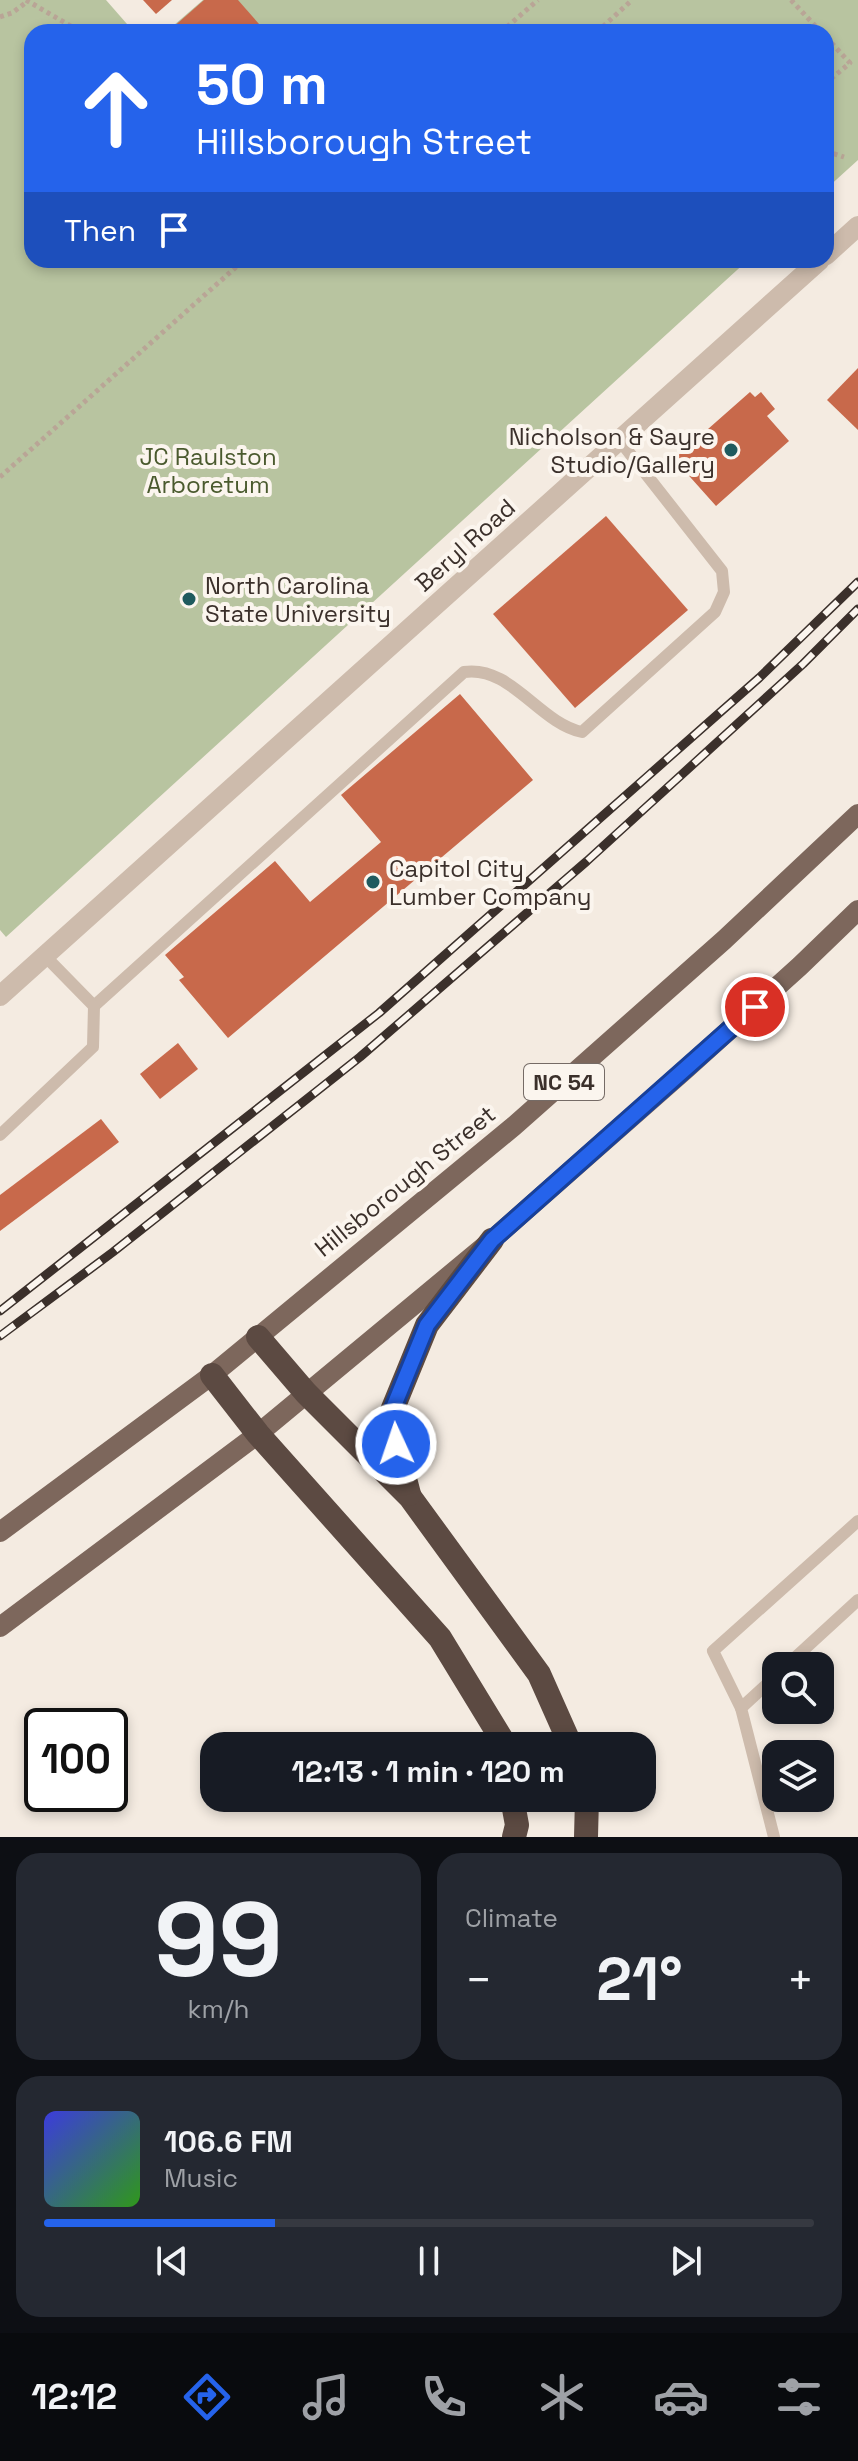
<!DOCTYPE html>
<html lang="en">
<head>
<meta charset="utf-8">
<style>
  :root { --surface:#171b24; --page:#242831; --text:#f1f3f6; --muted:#9ea1a6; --line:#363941; --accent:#2563eb }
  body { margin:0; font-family:"Space Grotesk",sans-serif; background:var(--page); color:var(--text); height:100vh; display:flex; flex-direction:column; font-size:30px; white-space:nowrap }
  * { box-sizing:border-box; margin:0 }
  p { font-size:26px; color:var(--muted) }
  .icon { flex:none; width:44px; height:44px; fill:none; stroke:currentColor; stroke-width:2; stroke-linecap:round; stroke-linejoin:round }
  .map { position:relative; height:1837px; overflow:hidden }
  .panel { display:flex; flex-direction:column; gap:16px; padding:16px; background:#0d0f14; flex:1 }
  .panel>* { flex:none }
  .hud { position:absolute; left:24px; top:24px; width:810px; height:244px; border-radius:24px; box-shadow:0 4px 12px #0003; background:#2563eb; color:#fff; overflow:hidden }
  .controls { position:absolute; left:762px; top:1652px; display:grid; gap:16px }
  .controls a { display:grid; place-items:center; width:72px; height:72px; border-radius:16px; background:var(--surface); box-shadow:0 4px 12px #0003; font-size:40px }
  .speed { position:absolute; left:24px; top:1708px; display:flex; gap:16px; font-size:40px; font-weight:700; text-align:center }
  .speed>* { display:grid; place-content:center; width:104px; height:104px; border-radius:50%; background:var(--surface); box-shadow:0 4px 12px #0003; line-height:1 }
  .speed .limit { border:4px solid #111; border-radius:12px; background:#fff; color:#111 }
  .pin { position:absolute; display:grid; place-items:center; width:68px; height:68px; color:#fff; margin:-34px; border:4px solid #fff; border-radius:50%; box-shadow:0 2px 8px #0007 }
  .me { position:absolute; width:88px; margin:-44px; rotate:357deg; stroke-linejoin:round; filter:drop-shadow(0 0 6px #0008) }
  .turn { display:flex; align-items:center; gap:28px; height:168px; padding:0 40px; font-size:36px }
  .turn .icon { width:104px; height:104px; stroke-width:2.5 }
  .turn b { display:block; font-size:56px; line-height:68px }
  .then { display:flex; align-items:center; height:76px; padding:0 40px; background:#0003; gap:16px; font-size:30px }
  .big { font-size:60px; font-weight:600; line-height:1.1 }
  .panel .card { flex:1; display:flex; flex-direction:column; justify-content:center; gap:12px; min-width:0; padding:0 28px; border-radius:24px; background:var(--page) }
  .panel .dial { align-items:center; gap:0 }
  .dial b { font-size:104px; line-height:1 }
  .song { display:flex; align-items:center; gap:24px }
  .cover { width:96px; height:96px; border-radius:12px; background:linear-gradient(135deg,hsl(240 70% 55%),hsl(110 70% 35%)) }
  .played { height:8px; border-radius:4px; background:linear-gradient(90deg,var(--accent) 30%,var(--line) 30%) }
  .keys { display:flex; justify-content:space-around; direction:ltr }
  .heat { display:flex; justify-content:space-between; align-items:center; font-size:44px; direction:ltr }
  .panel .tiles { flex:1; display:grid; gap:16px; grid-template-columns:1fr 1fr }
  .card:last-child { grid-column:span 2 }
  .trip { position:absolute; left:200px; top:1732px; width:456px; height:80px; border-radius:24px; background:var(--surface); box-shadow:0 4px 12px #0003; font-weight:600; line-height:80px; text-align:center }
  .menu { display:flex; height:128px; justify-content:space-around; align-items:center; background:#090b0e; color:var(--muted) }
  .menu .icon { width:56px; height:56px }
  .menu .on { color:var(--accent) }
  .menu b { font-size:36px; color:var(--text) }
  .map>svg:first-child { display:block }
  .green { fill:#b8c4a0 }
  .building { fill:#c8694b }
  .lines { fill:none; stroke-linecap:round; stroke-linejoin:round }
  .path { stroke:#b9a596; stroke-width:5; stroke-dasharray:4 4; stroke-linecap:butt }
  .service { stroke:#cdbbac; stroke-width:12 }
  .tertiary { stroke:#cdbbac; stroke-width:20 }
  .primary { stroke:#7d675c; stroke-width:20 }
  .motorway { stroke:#5c4a42; stroke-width:24 }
  .rail-casing { stroke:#3b302b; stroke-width:9 }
  .rail { stroke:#fbf5ee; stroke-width:6; stroke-dasharray:18; stroke-linecap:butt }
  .route-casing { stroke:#184099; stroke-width:20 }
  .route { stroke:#2563eb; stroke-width:14 }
  .poi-dot { fill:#1f5a5e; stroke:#fbf5ee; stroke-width:3 }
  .labels { text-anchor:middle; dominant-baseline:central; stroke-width:8; stroke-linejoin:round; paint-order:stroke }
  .shield { fill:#fbf5ee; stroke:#756b66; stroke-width:2 }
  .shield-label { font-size:22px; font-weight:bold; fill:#3b302b }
  .poi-label { font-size:24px; fill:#3b302b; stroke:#fbf5ee; text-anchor:start }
  .park-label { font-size:24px; fill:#4a5a2e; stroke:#fbf5ee }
  .street-label { font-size:24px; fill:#3b302b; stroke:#fbf5ee }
</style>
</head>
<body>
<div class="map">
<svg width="858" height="1837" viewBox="0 0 858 1837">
  <rect width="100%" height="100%" fill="#f4ebe1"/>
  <g class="green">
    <polygon points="0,0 106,0 134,32 32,32 32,260 748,260 6,937 0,930"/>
    <polygon points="203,0 858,0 858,160 826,189 826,32 166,32"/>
  </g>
  <g class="building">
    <polygon points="143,0 172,0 156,14"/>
    <polygon points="204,0 238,0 266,32 174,32 171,29"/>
    <polygon points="858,368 858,430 827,400"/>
    <polygon points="750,392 755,397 761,392 775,409 767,416 789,441 716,506 674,459"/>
    <polygon points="606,516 688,610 575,708 493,614"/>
    <polygon points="460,694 533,780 228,1038 179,980 184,977 165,955 275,861 310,902 381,842 341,795"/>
    <polygon points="178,1043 198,1069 160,1099 140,1074"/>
    <polygon points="101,1119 119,1142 0,1231 0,1195"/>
  </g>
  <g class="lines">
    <g class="path">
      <polyline points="26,0 81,32"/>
      <polyline points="791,0 821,32"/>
      <polyline points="0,17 12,13 28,1"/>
      <polyline points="501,32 538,0"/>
      <polyline points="597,32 632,0"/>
      <polyline points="826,37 850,63 826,83"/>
      <polyline points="826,151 844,157"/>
      <polyline points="0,477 244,260"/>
    </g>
    <g class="service">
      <path d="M45 956 94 1006 464 672C511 665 539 723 582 732L715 612 724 592 722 571 620 441"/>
      <polyline points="0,1135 93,1047 94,1006"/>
      <polyline points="786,1666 858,1600"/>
      <polyline points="741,1708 713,1651 858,1521"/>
      <polyline points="774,1837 741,1708 776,1676"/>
    </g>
    <g class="tertiary">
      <polyline points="826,255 858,226"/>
      <polyline points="0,996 820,260"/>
    </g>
    <g class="primary">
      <polyline points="0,1532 212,1375 514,1126 724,940 858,814"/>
      <polyline points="0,1627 258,1434 492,1240 686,1069 800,966 858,910"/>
    </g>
    <g class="motorway">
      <polyline points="258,1337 306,1393 410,1497 539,1674 571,1746"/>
      <polyline points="212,1375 258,1434 440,1638 501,1738 502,1746"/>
      <polyline points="409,1494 389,1418 427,1325 492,1240"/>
      <polyline points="512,1798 517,1825 514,1837"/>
      <polyline points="586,1837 587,1798"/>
    </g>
    <defs>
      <g id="rail">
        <polyline points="0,1311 379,1013 759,678 858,582"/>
        <polyline points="0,1336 113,1252 360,1057 587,861 803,664 858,609"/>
      </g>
    </defs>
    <use href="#rail" class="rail-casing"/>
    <use href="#rail" class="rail"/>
  </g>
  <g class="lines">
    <defs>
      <polyline id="route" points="396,1444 389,1418 427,1325 492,1240 755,1007"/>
    </defs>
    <use href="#route" class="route-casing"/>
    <use href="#route" class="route"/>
  </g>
  <g class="poi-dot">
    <circle cx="731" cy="450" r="8"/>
    <circle cx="189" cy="599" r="8"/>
    <circle cx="373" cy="882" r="8"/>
  </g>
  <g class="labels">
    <rect class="shield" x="524" y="1064" width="80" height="36" rx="6"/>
    <g class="shield-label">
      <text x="564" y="1082">NC 54</text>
    </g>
    <g class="poi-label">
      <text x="715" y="436" text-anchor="end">Nicholson &amp; Sayre<tspan x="715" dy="28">Studio/Gallery</tspan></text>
      <text x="205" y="585">North Carolina<tspan x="205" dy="28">State University</tspan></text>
      <text x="389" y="868">Capitol City<tspan x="389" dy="28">Lumber Company</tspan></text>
    </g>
    <g class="park-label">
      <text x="208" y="456">JC Raulston<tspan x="208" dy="28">Arboretum</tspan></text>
    </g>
    <g class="street-label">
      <text transform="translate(465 545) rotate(-42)">Beryl Road</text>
      <text transform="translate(405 1181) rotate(-39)">Hillsborough Street</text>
    </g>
  </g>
</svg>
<div class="controls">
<a><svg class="icon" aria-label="search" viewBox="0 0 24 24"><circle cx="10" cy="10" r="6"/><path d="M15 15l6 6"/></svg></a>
<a><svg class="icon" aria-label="layers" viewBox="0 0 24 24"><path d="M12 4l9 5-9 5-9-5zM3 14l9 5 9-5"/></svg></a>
</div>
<div class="speed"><div class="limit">100</div></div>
<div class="pin" style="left:755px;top:1007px;background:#d93025"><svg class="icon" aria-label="arrive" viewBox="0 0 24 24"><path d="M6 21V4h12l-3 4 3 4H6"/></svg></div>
<svg class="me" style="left:396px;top:1444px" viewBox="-20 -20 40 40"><circle r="17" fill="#2563eb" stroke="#fff" stroke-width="3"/><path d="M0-11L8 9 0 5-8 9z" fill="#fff"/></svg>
<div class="trip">12:13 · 1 min · 120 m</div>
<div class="hud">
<div class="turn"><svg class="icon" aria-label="ahead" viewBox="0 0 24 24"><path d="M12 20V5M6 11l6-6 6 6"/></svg><div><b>50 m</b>Hillsborough Street</div></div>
<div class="then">Then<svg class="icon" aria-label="arrive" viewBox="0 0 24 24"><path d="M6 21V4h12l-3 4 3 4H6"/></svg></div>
</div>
</div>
<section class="panel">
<div class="tiles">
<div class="card dial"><b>99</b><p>km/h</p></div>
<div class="card"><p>Climate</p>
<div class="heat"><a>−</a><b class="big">21°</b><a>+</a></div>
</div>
<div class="card">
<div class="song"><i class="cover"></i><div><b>106.6 FM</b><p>Music</p></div></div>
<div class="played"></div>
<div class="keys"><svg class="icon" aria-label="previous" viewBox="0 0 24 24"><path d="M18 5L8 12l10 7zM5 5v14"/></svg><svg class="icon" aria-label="pause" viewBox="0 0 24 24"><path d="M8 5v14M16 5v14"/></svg><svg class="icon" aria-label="next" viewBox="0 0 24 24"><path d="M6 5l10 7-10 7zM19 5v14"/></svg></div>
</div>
</div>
</section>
<nav class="menu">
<b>12:12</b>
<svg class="icon on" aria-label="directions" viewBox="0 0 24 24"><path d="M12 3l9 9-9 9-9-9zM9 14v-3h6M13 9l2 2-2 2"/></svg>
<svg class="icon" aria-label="music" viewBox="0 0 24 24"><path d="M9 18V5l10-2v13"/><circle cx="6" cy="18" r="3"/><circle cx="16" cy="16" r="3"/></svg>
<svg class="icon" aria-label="phone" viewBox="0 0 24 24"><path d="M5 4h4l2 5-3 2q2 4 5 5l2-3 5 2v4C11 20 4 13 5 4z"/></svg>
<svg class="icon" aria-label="climate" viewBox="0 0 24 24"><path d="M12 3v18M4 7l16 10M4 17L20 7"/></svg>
<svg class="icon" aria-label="car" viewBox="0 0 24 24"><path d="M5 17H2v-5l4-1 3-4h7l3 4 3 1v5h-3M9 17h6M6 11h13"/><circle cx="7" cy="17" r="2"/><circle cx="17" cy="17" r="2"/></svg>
<svg class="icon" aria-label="filters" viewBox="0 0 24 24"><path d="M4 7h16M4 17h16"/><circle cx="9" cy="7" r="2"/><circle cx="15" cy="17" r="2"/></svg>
</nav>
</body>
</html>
